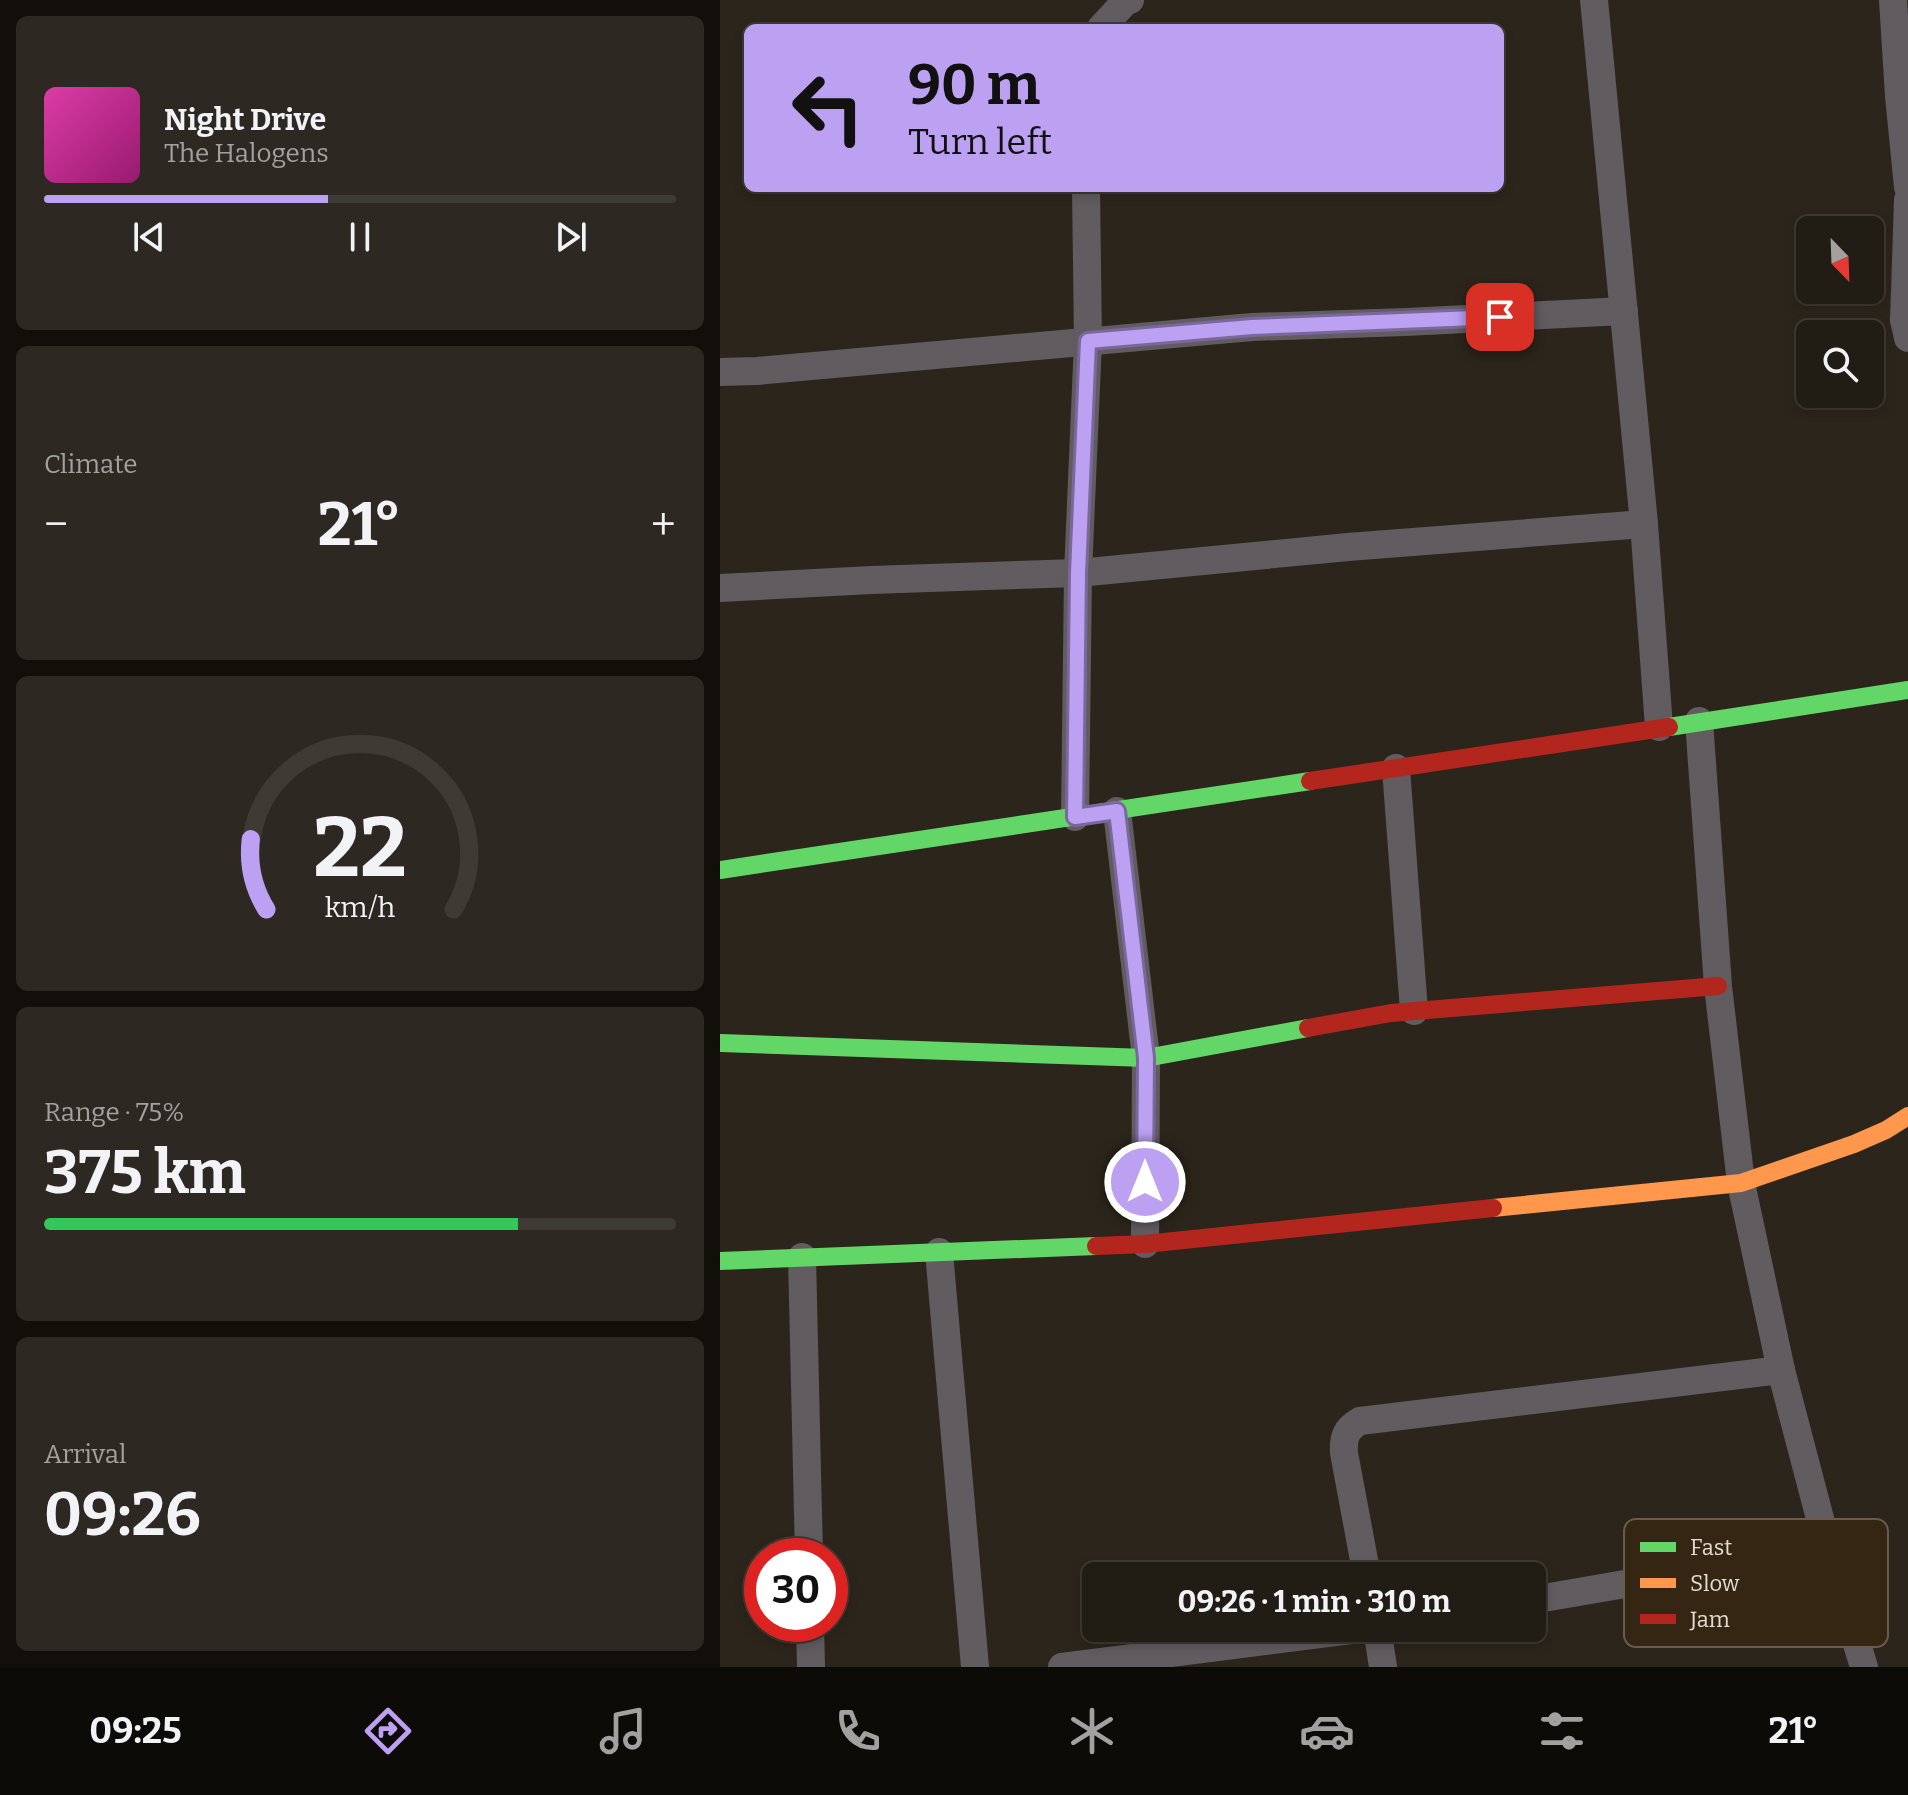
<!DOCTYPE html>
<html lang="en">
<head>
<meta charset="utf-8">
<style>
  :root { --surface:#211c14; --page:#2d2922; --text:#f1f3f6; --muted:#a2a1a0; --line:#3e3a34; --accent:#bca0f2 }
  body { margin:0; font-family:Bitter,serif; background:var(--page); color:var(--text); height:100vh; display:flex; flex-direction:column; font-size:30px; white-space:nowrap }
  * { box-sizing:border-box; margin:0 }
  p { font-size:26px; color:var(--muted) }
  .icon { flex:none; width:44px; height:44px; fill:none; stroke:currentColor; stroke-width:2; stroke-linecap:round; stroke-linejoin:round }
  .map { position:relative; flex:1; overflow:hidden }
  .panel { display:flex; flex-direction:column; gap:16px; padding:16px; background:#120f0b; width:720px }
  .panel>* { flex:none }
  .guide { position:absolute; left:24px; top:24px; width:760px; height:168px; border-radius:12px; box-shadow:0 4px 12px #0003,0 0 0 2px var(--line); background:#bca0f2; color:#111; overflow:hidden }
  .needle { width:52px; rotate:157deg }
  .controls { position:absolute; left:1076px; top:216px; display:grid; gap:16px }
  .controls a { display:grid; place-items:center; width:88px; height:88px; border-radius:12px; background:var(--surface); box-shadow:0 4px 12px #0003,0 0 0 2px var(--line); font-size:40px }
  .speed { position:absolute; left:24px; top:1538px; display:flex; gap:16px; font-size:40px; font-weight:700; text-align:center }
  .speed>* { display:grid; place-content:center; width:104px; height:104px; border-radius:50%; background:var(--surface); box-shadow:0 4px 12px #0003,0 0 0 2px var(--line); line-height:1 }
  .speed .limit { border:12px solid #d22; background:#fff; color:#111 }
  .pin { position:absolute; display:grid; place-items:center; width:68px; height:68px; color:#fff; margin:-34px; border-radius:16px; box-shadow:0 4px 12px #0006 }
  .me { position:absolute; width:88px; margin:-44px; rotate:0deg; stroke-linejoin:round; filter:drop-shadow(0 0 6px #0008) }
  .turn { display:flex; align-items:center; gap:28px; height:168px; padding:0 32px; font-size:36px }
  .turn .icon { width:104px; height:104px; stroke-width:2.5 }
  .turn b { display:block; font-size:56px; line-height:68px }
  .big { font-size:60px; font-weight:700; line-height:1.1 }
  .panel .card { flex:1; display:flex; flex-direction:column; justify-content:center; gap:12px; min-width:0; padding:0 28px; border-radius:12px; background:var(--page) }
  .panel .dial { align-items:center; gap:0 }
  .dial svg { height:208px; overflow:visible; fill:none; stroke:var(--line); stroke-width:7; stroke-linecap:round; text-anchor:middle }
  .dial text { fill:var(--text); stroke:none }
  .song { display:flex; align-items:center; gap:24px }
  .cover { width:96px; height:96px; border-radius:12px; background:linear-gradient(135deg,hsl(320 70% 55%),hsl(320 70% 35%)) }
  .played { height:8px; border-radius:4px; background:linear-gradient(90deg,var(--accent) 45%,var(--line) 45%) }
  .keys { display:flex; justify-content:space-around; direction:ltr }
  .heat { display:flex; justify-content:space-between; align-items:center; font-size:44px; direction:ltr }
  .charge { height:12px; border-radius:6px; background:linear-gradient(90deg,#34c759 75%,var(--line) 0) }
  .trip { position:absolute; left:362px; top:1562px; width:464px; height:80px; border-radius:12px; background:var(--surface); box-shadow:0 4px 12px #0003,0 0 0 2px var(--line); font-weight:700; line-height:80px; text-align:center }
  .dock { display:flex; height:128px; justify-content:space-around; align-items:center; background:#0d0b08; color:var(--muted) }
  .dock .icon { width:56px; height:56px }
  .dock .selected { color:var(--accent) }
  .dock b { font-size:36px; color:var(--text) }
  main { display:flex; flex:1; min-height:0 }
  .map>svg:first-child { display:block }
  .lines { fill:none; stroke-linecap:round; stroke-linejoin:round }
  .street { stroke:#605c60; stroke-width:28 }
  .fast { stroke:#63d668; stroke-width:18 }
  .slow { stroke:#ff974d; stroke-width:18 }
  .jam { stroke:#b3261e; stroke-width:18 }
  .route-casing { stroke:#7a689d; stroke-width:20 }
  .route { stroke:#bca0f2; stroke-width:14 }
  .key { fill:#342613; stroke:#695c4c; stroke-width:2 }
  .key-label { font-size:22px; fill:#e5dbd0 }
</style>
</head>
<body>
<main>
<section class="panel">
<div class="card">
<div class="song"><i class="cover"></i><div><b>Night Drive</b><p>The Halogens</p></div></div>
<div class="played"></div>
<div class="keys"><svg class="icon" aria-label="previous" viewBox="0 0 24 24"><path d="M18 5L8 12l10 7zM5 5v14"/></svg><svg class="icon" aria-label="pause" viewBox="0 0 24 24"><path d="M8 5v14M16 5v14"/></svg><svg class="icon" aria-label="next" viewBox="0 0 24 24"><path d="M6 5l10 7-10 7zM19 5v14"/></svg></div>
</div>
<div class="card"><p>Climate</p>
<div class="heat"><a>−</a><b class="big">21°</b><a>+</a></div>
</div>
<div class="card dial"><svg viewBox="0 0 100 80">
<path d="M14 69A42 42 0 1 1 86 69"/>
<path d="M14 69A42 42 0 0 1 8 42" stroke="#bca0f2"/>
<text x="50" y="56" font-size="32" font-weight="700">22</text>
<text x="50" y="72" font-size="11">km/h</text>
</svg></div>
<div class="card"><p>Range · 75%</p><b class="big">375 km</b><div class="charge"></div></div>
<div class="card"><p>Arrival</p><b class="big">09:26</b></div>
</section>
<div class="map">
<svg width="1188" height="1667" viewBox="0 0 1188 1667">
  <rect width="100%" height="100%" fill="#2c251b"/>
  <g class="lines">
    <g class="street">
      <polyline points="874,0 924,524 939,727"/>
      <polyline points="1173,0 1179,96 1188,187"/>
      <polyline points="381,28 406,1 410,0"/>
      <polyline points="1188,200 1184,320 1188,338"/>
      <polyline points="0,372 37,371 532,327 686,322 904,311"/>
      <polyline points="0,588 151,580 358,573 628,547 924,524"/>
      <polyline points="979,721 998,986 1021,1183 1061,1370 1108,1549 1144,1667"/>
      <polyline points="676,768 694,1011"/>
      <polyline points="397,811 426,1058 425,1244"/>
      <polyline points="355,817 358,573 368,341 366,188"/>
      <polyline points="219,1252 255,1667"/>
      <polyline points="82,1257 89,1556"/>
      <path d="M647 1576 624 1453C623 1437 626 1429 640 1421L1061 1370"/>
      <polyline points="812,1600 1108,1549"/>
      <polyline points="90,1624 91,1667"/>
      <polyline points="657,1628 663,1667"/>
      <polyline points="342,1667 647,1628"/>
    </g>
    <g class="fast">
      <polyline points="949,727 1188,690"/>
      <polyline points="0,870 590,781"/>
      <polyline points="0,1043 426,1058 588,1028"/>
      <polyline points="0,1261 376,1246"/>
    </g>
    <polyline class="slow" points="773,1208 1021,1183 1134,1144 1166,1130 1188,1116"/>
    <g class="jam">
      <polyline points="590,781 949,727"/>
      <polyline points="588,1028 671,1013 998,986"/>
      <polyline points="376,1246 425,1244 773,1208"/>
    </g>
  </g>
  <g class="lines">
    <defs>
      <polyline id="route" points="425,1182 426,1058 397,811 355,817 358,573 368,341 532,327 780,317"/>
    </defs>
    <use href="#route" class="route-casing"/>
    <use href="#route" class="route"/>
  </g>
  <rect x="904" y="1519" width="264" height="128" rx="12" class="key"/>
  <rect x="920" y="1542" width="36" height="10" fill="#63d668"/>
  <rect x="920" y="1578" width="36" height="10" fill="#ff974d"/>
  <rect x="920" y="1614" width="36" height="10" fill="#b3261e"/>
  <g class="key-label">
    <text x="970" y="1555">Fast</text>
    <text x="970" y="1591">Slow</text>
    <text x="970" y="1627">Jam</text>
  </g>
</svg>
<div class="controls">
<a><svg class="needle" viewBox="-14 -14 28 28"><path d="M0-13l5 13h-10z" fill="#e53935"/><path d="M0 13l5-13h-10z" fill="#a2a1a0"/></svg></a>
<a><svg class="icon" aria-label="search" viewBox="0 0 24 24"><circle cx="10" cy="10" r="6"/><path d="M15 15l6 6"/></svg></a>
</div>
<div class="speed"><div class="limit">30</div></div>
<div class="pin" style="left:780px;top:317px;background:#d93025"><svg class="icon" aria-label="arrive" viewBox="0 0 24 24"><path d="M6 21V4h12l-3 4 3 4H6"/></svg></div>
<svg class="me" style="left:425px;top:1182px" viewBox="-20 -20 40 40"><circle r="17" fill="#bca0f2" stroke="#fff" stroke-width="3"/><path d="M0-11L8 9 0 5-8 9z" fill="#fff"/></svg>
<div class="trip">09:26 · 1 min · 310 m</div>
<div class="guide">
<div class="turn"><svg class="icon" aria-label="left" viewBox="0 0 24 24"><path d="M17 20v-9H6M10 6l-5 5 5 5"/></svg><div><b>90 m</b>Turn left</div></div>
</div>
</div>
</main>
<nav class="dock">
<b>09:25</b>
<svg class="icon selected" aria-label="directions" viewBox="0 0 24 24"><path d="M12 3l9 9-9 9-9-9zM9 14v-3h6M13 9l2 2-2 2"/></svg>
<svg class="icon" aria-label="music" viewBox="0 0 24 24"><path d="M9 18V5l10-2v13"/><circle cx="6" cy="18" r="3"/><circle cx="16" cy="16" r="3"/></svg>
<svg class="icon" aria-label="phone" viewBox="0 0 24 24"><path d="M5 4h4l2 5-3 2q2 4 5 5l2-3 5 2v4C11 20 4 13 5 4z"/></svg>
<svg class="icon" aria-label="climate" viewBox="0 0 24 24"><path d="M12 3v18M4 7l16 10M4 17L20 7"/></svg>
<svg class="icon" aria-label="car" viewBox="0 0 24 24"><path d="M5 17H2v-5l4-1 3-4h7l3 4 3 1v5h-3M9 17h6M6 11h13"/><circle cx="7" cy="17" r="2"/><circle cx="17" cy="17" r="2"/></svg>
<svg class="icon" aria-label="filters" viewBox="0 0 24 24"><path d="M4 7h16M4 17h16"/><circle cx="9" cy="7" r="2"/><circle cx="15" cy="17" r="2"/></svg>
<b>21°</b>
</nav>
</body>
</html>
